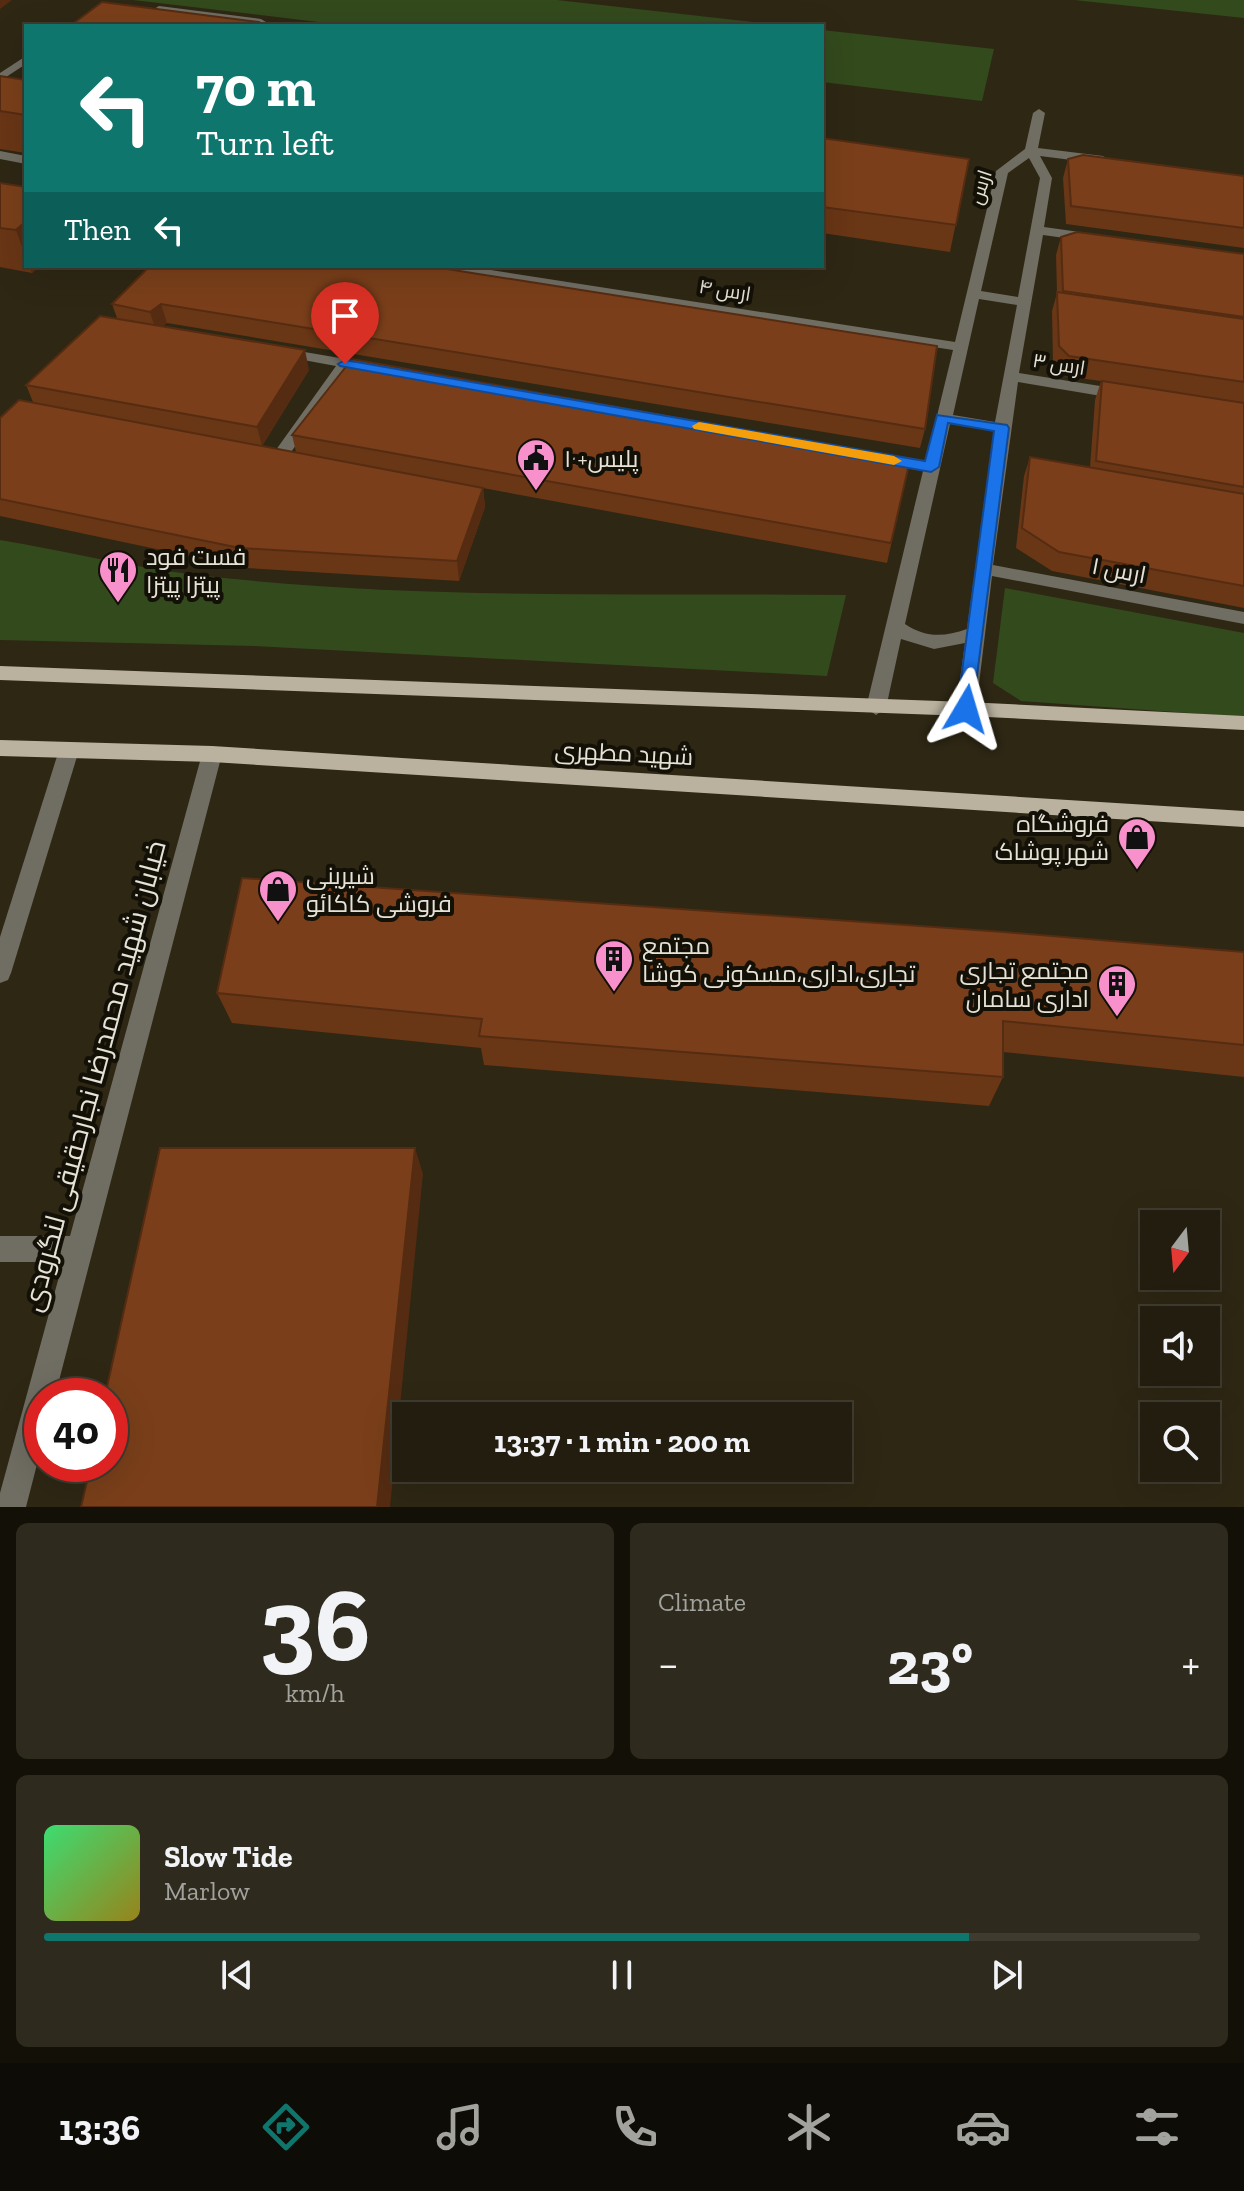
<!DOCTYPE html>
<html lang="en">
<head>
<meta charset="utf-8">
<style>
  :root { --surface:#221d0f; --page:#2e2a1d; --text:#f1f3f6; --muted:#a2a29e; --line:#3f3b2f; --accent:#0f766e }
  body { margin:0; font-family:"Zilla Slab",Cairo,serif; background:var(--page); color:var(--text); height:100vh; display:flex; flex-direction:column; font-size:30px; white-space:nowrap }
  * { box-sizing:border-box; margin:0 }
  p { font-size:26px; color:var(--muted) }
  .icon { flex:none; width:44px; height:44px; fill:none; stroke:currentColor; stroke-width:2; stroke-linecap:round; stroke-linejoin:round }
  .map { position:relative; height:1507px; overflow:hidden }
  .drawer { display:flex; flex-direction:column; gap:16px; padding:16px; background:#131008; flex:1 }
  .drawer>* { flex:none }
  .banner { position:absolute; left:24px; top:24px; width:800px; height:244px; border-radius:0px; box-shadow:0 8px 32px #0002,0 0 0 2px var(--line); background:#0f766e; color:#fff; overflow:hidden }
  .needle { width:52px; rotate:196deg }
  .buttons { position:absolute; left:1140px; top:1210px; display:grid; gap:16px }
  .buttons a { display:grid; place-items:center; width:80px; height:80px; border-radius:0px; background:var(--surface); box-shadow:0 8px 32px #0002,0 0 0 2px var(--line); font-size:40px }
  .speed { position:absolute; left:24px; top:1378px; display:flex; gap:16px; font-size:40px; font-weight:700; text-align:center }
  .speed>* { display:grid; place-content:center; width:104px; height:104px; border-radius:50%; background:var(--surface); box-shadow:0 8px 32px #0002,0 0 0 2px var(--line); line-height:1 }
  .speed .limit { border:12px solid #d22; background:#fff; color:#111 }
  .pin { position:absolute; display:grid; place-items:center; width:68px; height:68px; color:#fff; margin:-82px -34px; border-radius:50% 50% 50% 0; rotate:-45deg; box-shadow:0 0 8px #0007 }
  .pin .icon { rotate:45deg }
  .me { position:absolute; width:88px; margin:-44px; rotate:7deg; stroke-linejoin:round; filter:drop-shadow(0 0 6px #0008) }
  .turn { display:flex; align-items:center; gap:28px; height:168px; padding:0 40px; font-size:36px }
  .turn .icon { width:104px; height:104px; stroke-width:2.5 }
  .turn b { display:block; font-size:56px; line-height:68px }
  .then { display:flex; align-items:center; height:76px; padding:0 40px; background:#0003; gap:16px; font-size:30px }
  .big { font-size:60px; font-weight:700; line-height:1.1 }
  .drawer .card { flex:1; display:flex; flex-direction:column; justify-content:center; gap:12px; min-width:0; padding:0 28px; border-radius:12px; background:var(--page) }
  .drawer .dial { align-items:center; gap:0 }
  .dial b { font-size:104px; line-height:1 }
  .song { display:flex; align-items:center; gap:24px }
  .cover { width:96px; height:96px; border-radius:12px; background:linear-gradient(135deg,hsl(140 70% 55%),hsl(50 70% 35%)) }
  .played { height:8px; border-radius:4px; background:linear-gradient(90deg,var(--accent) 80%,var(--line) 80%) }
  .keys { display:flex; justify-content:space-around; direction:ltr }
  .heat { display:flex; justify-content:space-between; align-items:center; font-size:44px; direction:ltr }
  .drawer .tiles { flex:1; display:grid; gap:16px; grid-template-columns:1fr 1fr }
  .card:last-child { grid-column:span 2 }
  .trip { position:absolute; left:392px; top:1402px; width:460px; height:80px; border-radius:0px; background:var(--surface); box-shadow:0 8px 32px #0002,0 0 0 2px var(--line); font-weight:700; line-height:80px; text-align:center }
  .tab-bar { display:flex; height:128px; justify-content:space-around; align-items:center; background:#0e0c06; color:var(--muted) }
  .tab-bar .icon { width:56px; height:56px }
  .tab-bar .selected { color:var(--accent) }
  .tab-bar b { font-size:36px; color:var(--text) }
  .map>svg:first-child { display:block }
  .green { fill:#334a1d }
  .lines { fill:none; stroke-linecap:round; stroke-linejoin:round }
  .minor { fill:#706d63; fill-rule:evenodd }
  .major { fill:#bab29f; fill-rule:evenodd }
  .wall { fill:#693616 }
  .shaded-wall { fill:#552c12 }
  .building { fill:#7a3f1a; stroke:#552c12; stroke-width:2 }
  .route { fill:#1a73e8; stroke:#114b97; stroke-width:2 }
  .slow { fill:#f59e0b }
  .labels { text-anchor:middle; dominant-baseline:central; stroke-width:8; stroke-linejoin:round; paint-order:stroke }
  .far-street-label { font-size:20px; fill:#e6e2d6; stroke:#131008 }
  .poi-label { font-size:24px; fill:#e6e2d6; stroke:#131008; text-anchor:start }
  .street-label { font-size:24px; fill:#e6e2d6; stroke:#131008 }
  .near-street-label { font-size:28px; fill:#e6e2d6; stroke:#131008 }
</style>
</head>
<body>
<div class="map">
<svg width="1244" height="1507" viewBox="0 0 1244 1507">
  <rect width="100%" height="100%" fill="#2e2714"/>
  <g class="green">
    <polygon points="133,0 557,0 789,26 352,26"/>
    <polygon points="1074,0 1244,0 1244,18"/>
    <polygon points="822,30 994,49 982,101 822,82"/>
    <path d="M0 540C65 551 131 567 197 575 412 600 631 593 846 595L827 676 253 646 0 640Z"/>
    <polygon points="1005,588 1244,633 1244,717 1021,701 993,683"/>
  </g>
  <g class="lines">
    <g class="minor">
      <polygon points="159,6 261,19 266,22 261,25 161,12 147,24 131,22"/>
      <polygon points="26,56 26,64 0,81 0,73"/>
      <path d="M1039 109 1045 113 1038 148 1103 156 1109 160 1103 164 1040 156 1052 178 1044 227 1094 234 1101 238 1094 242 1043 235 1019 373 1125 390 1133 395 1125 400 1018 382 993 565 1244 612V624L992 576 976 709 973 714H959L956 709 965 643 934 649 901 639 886 708 876 715 866 708 923 471 883 464 875 459 883 454 926 461 953 350 438 270 431 266H465L955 342 996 171 1025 149 1033 113ZM1029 158 1040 178 1018 297 981 291 1008 173ZM979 299 1017 305 995 422 953 415ZM950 424 994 431 967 629C944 637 926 638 905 624Z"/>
      <polygon points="0,151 26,156 26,164 0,159"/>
      <polygon points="281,348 375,364 383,369 375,374 349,369 282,465 276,466 268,461 336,366 276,355 276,349"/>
      <polygon points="69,742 76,745 79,750 11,973 8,980 0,983 0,937 59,750 62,745"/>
      <polygon points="212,746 219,749 222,754 55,1396 42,1396 42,1445 26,1507 0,1507 0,1493 63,1262 0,1262 0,1236 70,1236 202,754 205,749"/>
    </g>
    <g class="major">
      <polygon points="0,666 966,702 1244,716 1244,730 966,716 0,680"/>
      <polygon points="0,740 212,746 1244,811 1244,827 212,762 0,756"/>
    </g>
  </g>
  <g class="wall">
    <polygon points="0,76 26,80 26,153 0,149"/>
    <polygon points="822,138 969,159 950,252 822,233"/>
    <polygon points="1068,159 1244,176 1244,248 1066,224 1063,178"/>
    <polygon points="0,183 26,187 26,266 39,266 32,273 0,267"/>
    <polygon points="1061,237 1244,254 1244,403 1163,391 1244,403 1244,608 1052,571 1016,548 1024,476 1030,457 1090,467 1095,400 1101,381 1063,376 1053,365 1052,311 1057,293 1056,255"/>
    <polygon points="150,266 925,429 920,448 167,323 162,326 309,370 262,446 296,452 292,435 910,460 887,563 483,488 485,507 459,581 246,568 0,516 0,418 33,402 26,385 117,318 112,304"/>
    <polygon points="655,266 673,266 672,269"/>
    <polygon points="1244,952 1244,1077 1003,1052 1003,1077 989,1106 484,1065 481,1048 232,1023 217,993"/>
  </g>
  <g class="shaded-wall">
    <polygon points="0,0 12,0 0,9"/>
    <polygon points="26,221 26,258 16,230"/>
    <polygon points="29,266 39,266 32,273"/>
    <polygon points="161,304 167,323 156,331 150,312"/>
    <polygon points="305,350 309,370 262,446 257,427"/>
    <polygon points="483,488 485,507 459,581 457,561"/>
    <polygon points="415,1148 423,1174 390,1507 377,1507"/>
  </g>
  <g class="building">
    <polygon points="102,2 258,22 253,26 70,26"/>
    <polygon points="0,76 26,80 26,115 0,111"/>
    <polygon points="822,138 969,159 956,225 822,207"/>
    <polygon points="1083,155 1244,176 1244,228 1071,206 1068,159"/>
    <polygon points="0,183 26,187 26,221 16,230 0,228"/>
    <polygon points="1077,232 1244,254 1244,317 1063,291 1061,237"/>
    <polygon points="150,266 428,266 937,346 925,429 161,304 150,312 112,304"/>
    <polygon points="1057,292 1244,319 1244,382 1069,356 1059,346"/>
    <polygon points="100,316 305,350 257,427 26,385"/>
    <polygon points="352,359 910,460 891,543 292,435"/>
    <polygon points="1102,381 1244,403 1244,487 1096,461"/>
    <polygon points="19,400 483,488 457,561 240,548 0,499 0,418"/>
    <polygon points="1030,457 1244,494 1244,586 1059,552 1022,528"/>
    <polygon points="242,878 1004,932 1244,952 1244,1045 1003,1021 1003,1077 479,1036 482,1019 217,993"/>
    <polygon points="160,1148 415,1148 377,1507 81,1507 91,1464 110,1464 110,1396 105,1396"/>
  </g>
  <polygon class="route" points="345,360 925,461 937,415 1007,425 1009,428 972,714 960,714 957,709 994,431 948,423 939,467 931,472 340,366 338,364"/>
  <polygon class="slow" points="699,422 894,456 902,461 894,465 694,429 692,426"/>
  <defs>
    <symbol id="civic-pin" viewBox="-11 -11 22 30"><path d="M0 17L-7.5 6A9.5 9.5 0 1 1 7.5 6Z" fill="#f890cc" stroke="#131008"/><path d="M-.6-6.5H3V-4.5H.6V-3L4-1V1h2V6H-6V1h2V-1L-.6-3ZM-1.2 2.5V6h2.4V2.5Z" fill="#111"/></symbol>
    <symbol id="restaurant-pin" viewBox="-11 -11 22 30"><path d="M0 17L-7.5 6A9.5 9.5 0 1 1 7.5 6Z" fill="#f890cc" stroke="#131008"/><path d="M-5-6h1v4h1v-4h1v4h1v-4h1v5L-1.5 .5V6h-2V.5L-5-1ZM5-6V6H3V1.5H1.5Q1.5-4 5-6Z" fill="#111"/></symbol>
    <symbol id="shop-pin" viewBox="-11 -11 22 30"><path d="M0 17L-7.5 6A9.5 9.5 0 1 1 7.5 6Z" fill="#f890cc" stroke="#131008"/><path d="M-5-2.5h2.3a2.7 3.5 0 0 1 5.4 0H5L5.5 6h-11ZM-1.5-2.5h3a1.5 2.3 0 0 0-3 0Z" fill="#111"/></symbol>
    <symbol id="building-pin" viewBox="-11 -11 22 30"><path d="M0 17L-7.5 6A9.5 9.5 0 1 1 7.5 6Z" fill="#f890cc" stroke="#131008"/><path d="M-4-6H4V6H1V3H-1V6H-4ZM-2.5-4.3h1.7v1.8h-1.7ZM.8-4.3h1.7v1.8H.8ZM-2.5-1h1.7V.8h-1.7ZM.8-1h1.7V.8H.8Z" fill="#111"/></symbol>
  </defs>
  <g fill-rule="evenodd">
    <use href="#civic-pin" x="514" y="436" width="44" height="60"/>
    <use href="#restaurant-pin" x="96" y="548" width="44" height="60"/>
    <use href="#shop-pin" x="1115" y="815" width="44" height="60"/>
    <use href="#shop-pin" x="256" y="867" width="44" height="60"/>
    <use href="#building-pin" x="592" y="937" width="44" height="60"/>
    <use href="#building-pin" x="1095" y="962" width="44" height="60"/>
  </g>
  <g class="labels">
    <g class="far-street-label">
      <text transform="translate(980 187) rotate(-72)">ارس</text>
      <text transform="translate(725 290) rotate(9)">ارس ۴</text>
      <text transform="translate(1059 364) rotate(9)">ارس ۳</text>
    </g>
    <g class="poi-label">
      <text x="564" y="458">پلیس+۱۰</text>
      <text x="146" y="556">فست فود<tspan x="146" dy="28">پیتزا پیتزا</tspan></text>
      <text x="1109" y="823" text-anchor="end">فروشگاه<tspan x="1109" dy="28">شهر پوشاک</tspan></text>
      <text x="306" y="875">شیرینی<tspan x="306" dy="28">فروشی کاکائو</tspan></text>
      <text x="642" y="945">مجتمع<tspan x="642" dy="28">تجاری،اداری،مسکونی کوشا</tspan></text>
      <text x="1089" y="970" text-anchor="end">مجتمع تجاری<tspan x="1089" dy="28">اداری سامان</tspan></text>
    </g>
    <g class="street-label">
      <text transform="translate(1119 570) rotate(11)">ارس ۱</text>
      <text transform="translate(624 753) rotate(3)">شهید مطهری</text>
    </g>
    <g class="near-street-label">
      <text transform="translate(94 1076) rotate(-75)">خیابان شهید محمدرضا نجارحقیقی لنگرودی</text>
    </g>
  </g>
</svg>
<div class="buttons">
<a><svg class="needle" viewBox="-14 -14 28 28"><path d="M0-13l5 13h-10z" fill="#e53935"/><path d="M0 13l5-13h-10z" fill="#a2a29e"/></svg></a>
<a><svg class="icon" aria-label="sound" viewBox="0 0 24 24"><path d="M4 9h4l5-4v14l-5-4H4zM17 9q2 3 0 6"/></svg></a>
<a><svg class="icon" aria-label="search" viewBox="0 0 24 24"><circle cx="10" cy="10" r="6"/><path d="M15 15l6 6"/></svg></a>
</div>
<div class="speed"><div class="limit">40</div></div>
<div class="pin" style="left:345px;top:364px;background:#d93025"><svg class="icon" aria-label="arrive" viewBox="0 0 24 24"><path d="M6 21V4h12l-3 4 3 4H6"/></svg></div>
<svg class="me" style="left:966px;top:709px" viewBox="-20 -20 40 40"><path d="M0-17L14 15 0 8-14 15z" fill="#1a73e8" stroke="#fff" stroke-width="4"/></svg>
<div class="trip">13:37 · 1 min · 200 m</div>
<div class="banner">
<div class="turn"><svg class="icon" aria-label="left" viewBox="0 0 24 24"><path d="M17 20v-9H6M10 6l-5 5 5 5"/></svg><div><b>70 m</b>Turn left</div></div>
<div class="then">Then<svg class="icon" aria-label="left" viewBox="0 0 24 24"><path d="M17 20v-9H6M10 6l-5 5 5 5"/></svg></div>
</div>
</div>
<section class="drawer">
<div class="tiles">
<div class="card dial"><b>36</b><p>km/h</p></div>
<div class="card"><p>Climate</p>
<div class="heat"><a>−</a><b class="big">23°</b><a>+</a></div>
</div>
<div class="card">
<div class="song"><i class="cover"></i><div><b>Slow Tide</b><p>Marlow</p></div></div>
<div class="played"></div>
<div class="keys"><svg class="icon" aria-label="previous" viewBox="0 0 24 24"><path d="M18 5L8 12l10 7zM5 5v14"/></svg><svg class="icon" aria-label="pause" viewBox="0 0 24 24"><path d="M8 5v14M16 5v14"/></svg><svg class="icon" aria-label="next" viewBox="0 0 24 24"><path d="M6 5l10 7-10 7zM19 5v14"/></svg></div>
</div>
</div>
</section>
<nav class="tab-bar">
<b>13:36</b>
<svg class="icon selected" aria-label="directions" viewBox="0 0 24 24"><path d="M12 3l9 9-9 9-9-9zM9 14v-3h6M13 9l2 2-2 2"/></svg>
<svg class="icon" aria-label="music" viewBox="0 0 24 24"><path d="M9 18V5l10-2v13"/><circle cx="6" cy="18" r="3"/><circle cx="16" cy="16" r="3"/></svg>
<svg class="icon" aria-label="phone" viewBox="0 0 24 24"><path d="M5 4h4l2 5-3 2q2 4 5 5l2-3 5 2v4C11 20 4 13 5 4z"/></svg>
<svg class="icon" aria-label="climate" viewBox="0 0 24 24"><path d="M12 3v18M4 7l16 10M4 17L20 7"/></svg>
<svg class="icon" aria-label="car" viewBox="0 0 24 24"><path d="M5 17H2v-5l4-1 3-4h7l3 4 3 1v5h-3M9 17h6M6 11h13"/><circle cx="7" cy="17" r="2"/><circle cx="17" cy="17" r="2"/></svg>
<svg class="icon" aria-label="filters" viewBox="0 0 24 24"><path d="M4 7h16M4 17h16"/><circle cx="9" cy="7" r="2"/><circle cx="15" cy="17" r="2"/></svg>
</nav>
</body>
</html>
